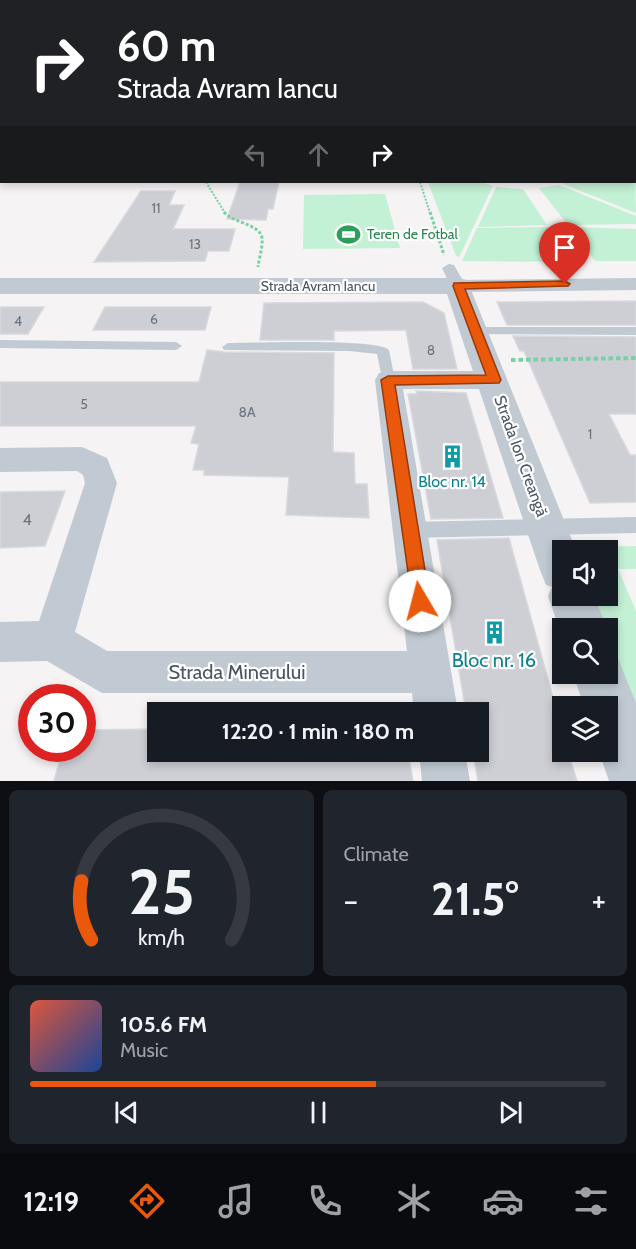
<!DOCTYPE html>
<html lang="en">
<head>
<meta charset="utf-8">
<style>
  :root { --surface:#171b24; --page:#20242c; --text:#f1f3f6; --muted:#9ea1a6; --line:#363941; --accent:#ea580c }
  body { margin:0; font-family:Cabin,sans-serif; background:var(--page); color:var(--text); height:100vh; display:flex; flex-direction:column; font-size:22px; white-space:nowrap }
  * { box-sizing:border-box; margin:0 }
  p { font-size:20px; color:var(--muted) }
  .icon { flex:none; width:33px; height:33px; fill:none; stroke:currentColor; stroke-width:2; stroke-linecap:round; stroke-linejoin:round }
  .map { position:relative; height:781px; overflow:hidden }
  .side { display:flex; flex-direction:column; gap:9px; padding:9px; background:#0d0f14; flex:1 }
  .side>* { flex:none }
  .top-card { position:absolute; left:0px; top:0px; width:636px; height:183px; box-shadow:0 3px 9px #0003; background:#202124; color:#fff; overflow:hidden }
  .tools { position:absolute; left:552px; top:540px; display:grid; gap:12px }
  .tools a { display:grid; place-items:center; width:66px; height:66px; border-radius:0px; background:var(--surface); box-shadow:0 3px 9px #0003; font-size:30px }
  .speed { position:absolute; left:18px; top:684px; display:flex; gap:12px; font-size:30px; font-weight:700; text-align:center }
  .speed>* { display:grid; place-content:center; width:78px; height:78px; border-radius:50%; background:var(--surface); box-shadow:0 3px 9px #0003; line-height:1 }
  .speed .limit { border:9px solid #d22; background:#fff; color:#111 }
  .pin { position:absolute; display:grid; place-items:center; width:51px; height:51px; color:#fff; margin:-62px -26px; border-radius:50% 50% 50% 0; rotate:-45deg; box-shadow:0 0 6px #0007 }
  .pin .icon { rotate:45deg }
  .me { position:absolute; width:66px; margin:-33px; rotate:352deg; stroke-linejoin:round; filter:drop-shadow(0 0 4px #0008) }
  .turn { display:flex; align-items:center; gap:21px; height:126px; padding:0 18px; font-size:27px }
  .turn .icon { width:78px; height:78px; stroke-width:2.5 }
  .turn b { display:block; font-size:42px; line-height:51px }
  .lanes { display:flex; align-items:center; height:57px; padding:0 18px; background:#0003; justify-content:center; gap:30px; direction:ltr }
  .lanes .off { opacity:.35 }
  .big { font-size:45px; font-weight:800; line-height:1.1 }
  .side .widget { flex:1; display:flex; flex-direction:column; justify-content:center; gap:9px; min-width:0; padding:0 21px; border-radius:9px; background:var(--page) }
  .side .dial { align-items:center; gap:0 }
  .dial svg { height:156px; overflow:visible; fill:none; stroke:var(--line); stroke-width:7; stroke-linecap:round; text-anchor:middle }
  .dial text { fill:var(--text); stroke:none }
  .song { display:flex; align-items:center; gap:18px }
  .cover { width:72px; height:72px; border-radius:9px; background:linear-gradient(135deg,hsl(10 70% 55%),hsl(220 70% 35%)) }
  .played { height:6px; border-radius:3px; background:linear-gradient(90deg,var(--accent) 60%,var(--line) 60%) }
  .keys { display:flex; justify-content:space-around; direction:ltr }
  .heat { display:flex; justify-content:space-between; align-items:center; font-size:33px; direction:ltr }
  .side .tiles { flex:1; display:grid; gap:9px; grid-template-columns:1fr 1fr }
  .widget:last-child { grid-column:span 2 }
  .trip { position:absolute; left:147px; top:702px; width:342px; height:60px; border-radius:0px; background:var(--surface); box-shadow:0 3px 9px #0003; font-weight:800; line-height:60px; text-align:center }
  .dock { display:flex; height:96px; justify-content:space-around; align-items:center; background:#090b0e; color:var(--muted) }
  .dock .icon { width:42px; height:42px }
  .dock .active { color:var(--accent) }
  .dock b { font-size:27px; color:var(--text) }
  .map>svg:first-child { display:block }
  .green { fill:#c3f1d5 }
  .building { fill:#cdcfd5; stroke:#d7d9de; stroke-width:1.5 }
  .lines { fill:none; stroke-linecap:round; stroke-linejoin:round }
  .path-far2 { stroke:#7ad0a6; stroke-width:2; stroke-dasharray:2 1.5; stroke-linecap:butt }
  .path-far1 { stroke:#7ad0a6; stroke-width:3; stroke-dasharray:3 2; stroke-linecap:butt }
  .path { stroke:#7ad0a6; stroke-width:4; stroke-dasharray:4.5 3; stroke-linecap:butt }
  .service { fill:#c1cad2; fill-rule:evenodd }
  .pedestrian { fill:#c1cad2; fill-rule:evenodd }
  .minor { fill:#c1cad2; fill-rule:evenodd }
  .tertiary { fill:#c1cad2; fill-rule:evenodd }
  .secondary { fill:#c1cbd6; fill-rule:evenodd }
  .route { fill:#ea580c; stroke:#983908; stroke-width:1.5 }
  .labels { text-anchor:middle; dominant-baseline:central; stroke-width:4.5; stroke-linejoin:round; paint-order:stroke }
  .number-label { font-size:14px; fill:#6b747e }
  .far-leisure-label { font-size:14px; fill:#27864d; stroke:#fff; text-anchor:start }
  .far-street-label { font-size:14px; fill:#4a5661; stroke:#fff }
  .street-label { font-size:16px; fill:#4a5661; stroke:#fff }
  .culture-label { font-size:16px; fill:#0d838f; stroke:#fff }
  .near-number-label { font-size:16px; fill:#6b747e }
  .near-culture-label { font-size:20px; fill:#0d838f; stroke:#fff }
  .near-street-label { font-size:20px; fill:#4a5661; stroke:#fff }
</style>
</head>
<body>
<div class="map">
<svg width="636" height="781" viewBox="0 0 636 781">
  <rect width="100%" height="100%" fill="#f5f3f3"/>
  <g class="green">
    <polygon points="635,153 636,213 563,184 565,182 634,182"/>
    <polygon points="428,182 481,182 493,186 459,257 456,256"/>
    <polygon points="559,185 636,216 636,224 568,225 539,188"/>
    <polygon points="496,187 523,189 547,225 478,227"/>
    <polygon points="385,194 400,248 303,249 304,195"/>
    <polygon points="549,227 549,231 571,262 462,261 477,228"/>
    <polygon points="569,227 636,229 636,261 595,261"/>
    <polygon points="636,546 636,569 618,569 636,611 636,713 608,638 608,628 604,628 591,596 608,596 608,550 577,550 585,547"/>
  </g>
  <g class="building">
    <polygon points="240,182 279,182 273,209 268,209 266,220 227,219"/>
    <polygon points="141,191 175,191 169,205 184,205 173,229 235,229 229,251 208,251 205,261 94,262"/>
    <polygon points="636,301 636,325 507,325 497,302"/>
    <polygon points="423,302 444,313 457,369 413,369 406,330 334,331 334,340 260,340 264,303"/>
    <polygon points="0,307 44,307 28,334 0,334"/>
    <polygon points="105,307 211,307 205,330 93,330"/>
    <polygon points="513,336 636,337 636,414 609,414 630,455 636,455 636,502 590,503 524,351 520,351"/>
    <polygon points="207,350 224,352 334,353 333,452 354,453 355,484 367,484 369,518 286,515 289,477 204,475 204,470 193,470 199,444 191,443 196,426 0,426 0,382 199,382"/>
    <polygon points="416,391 466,393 503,518 431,519 408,394 417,394"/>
    <polygon points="65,491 45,546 0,548 0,492"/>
    <polygon points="509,538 562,730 562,752 568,752 577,781 478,781 473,752 478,752 478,712 466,712 437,540"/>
    <polygon points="158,729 158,752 408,752 413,781 54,781 63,748 82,748 82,730"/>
  </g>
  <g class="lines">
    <g class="path-far2">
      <polyline points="206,182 225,213"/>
      <polyline points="420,182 430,213"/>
    </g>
    <g class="path-far1">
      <path d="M224 212C233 223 260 224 262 238 263 247 259 258 258 267"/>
      <polyline points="430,212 444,255"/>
    </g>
    <polyline class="path" points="511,360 636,358"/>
    <g class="service">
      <rect x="0" y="175" width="2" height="4"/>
      <polygon points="476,327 636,327 636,335 472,334 470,331 472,328"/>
      <polygon points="0,340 176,342 182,346 176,350 0,348"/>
      <path d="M228 343C252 343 378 338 389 350L395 380 388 385 383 383 377 354 349 351 224 350 222 347Z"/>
      <polygon points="636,517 636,533 410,538 404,536 401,530 404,524 410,522"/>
    </g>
    <polygon class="pedestrian" points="449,264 454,265 466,286 464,289 458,291 452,289 442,268"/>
    <g class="minor">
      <rect x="0" y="105" width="2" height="8"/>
      <rect x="0" y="150" width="2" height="8"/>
      <polygon points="636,278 636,290 458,292 450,291 447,286 450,281 458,280"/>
      <polygon points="388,371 494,371 503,373 507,380 503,387 494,389 403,389 458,712 414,712 412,693 102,693 47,661 0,662 0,622 39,621 85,483 83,475 77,471 0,472 0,448 82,447 107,458 117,483 75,632 107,651 407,651 375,380 379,373"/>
      <polygon points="419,752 465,752 470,781 422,781"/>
    </g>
    <g class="tertiary">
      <polygon points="0,278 458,278 467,280 576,550 562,550 562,596 594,596 607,628 562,628 562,637 548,596 552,587 546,585 540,570 447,294 0,294"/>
      <polygon points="608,652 617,656 636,703 636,781 609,781 599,752 608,752 608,706 584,706 573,674 608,674"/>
    </g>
    <g class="secondary">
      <rect x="634" y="81" width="2" height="8"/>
      <rect x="0" y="83" width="2" height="8"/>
    </g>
  </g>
  <linearGradient id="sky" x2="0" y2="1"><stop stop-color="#85c3ea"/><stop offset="0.42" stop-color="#fafafa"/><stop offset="1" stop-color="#fafafa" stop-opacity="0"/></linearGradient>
  <rect width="636" height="190" fill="url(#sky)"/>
  <polygon class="route" points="565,281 570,284 568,286 465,289 501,380 499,383 395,385 430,601 427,608 420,610 413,608 381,380 388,376 486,375 453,286 454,283"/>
  <defs>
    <symbol id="stadium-bare" viewBox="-9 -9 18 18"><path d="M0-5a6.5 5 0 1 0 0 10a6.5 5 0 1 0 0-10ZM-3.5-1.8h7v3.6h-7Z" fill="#2e9e5b" stroke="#fff" stroke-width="2.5" paint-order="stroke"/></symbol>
    <symbol id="building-bare" viewBox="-9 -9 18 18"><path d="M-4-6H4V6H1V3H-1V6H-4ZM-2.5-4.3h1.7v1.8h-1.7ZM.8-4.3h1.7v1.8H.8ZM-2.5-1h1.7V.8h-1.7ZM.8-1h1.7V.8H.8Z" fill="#0f9aa8" stroke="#fff" stroke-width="2.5" paint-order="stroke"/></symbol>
  </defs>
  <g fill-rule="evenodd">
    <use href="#stadium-bare" x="332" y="218" width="33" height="33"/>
    <use href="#building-bare" x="436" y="440" width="33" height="33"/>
    <use href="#building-bare" x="478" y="616" width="33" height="33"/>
  </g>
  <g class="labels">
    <g class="number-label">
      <text x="156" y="208">11</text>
      <text x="195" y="244">13</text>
      <text x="154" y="319">6</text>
      <text x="18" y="321">4</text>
      <text x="431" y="350">8</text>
      <text x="84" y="404">5</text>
      <text x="247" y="412">8A</text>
      <text x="590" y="434">1</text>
    </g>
    <g class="far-leisure-label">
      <text x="367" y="234">Teren de Fotbal</text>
    </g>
    <g class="far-street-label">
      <text x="318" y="286">Strada Avram Iancu</text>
    </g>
    <g class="street-label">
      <text transform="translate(521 456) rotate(70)">Strada Ion Creangă</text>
    </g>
    <g class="culture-label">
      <text x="452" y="481">Bloc nr. 14</text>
    </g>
    <g class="near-number-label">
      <text x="27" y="519">4</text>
    </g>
    <g class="near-culture-label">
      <text x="494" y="660">Bloc nr. 16</text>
    </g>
    <g class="near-street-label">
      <text x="237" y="672">Strada Minerului</text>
    </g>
  </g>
</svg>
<div class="tools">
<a><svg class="icon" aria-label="sound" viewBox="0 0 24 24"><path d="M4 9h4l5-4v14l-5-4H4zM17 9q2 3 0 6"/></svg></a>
<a><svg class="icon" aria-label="search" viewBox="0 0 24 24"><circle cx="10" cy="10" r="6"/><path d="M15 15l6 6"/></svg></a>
<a><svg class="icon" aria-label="layers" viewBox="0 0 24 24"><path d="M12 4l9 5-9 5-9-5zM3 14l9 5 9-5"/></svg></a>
</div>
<div class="speed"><div class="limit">30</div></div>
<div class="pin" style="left:565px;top:284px;background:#d93025"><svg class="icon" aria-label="arrive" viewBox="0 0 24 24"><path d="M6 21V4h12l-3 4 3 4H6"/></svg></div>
<svg class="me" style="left:420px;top:601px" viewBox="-20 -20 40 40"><circle r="19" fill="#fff"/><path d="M0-13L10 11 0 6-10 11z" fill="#ea580c"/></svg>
<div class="trip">12:20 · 1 min · 180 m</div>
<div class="top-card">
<div class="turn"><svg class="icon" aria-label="right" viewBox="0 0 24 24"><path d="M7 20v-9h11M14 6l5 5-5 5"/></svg><div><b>60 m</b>Strada Avram Iancu</div></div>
<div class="lanes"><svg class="icon off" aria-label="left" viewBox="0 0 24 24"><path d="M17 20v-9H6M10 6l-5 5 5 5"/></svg><svg class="icon off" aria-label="ahead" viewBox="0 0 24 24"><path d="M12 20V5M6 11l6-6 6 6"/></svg><svg class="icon" aria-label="right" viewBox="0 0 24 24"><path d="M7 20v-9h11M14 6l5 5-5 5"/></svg></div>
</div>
</div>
<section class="side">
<div class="tiles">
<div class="widget dial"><svg viewBox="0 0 100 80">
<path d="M14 69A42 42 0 1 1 86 69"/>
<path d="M14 69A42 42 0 0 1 9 39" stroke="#ea580c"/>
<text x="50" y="56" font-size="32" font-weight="700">25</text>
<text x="50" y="72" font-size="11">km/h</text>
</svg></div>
<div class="widget"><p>Climate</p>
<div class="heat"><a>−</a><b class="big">21.5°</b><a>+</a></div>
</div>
<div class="widget">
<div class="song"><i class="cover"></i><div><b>105.6 FM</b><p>Music</p></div></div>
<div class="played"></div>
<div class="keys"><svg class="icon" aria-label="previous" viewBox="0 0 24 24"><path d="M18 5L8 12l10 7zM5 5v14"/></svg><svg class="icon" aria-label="pause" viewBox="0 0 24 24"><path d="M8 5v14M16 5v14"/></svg><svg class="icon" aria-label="next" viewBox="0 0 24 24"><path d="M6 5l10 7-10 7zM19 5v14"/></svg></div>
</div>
</div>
</section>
<nav class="dock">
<b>12:19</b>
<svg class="icon active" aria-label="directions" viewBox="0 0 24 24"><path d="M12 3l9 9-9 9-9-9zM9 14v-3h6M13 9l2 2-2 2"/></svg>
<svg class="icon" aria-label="music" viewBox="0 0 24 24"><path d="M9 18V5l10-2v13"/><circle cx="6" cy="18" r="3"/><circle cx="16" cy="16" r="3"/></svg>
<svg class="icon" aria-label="phone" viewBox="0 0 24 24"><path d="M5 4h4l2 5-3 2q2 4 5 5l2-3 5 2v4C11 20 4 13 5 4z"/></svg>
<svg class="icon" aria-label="climate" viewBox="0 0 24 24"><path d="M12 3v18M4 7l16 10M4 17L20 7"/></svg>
<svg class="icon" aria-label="car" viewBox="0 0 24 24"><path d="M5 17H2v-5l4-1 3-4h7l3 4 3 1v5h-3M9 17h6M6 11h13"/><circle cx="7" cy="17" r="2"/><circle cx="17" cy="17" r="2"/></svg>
<svg class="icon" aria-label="filters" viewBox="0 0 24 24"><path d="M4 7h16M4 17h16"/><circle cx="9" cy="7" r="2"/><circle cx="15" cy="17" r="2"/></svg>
</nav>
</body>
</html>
